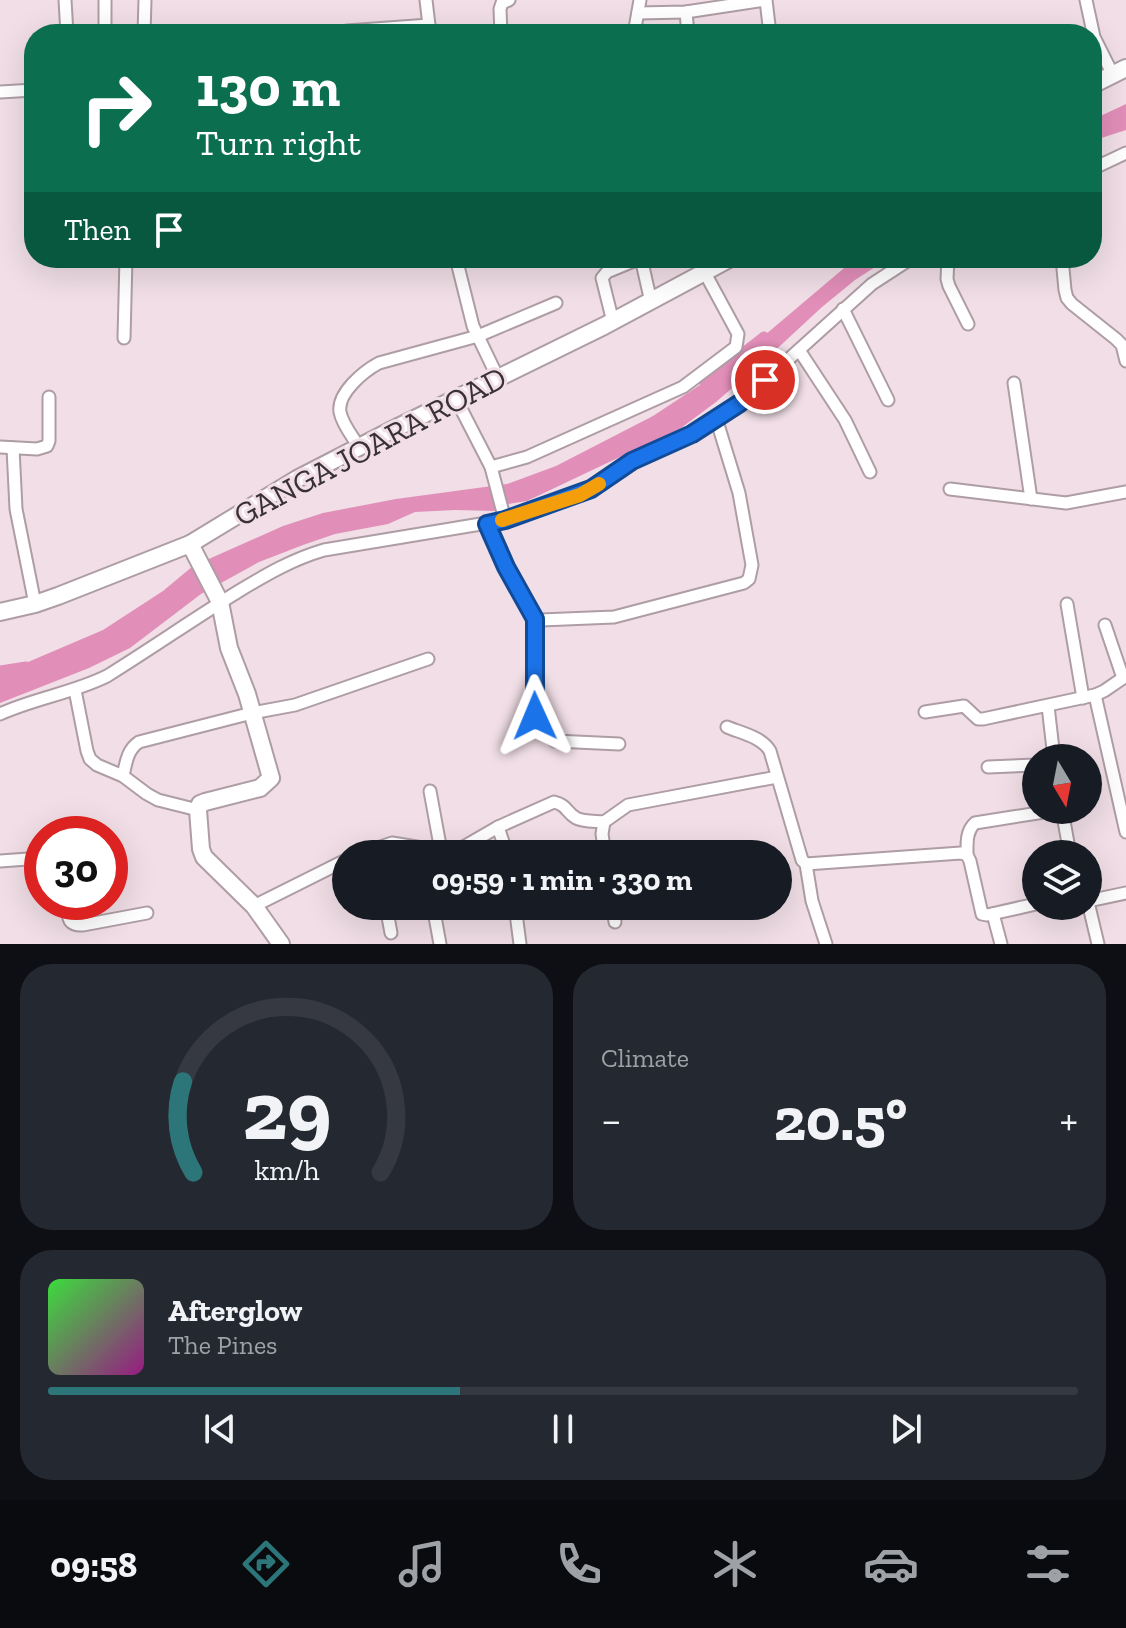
<!DOCTYPE html>
<html lang="en">
<head>
<meta charset="utf-8">
<style>
  :root { --surface:#171b24; --page:#242831; --text:#f1f3f6; --muted:#9ea1a6; --line:#363941; --accent:#2c7679 }
  body { margin:0; font-family:"Zilla Slab",serif; background:var(--page); color:var(--text); height:100vh; display:flex; flex-direction:column; font-size:30px; white-space:nowrap }
  * { box-sizing:border-box; margin:0 }
  p { font-size:26px; color:var(--muted) }
  .icon { flex:none; width:44px; height:44px; fill:none; stroke:currentColor; stroke-width:2; stroke-linecap:round; stroke-linejoin:round }
  .map { position:relative; height:944px; overflow:hidden }
  .sheet { display:flex; flex-direction:column; gap:20px; padding:20px; background:#0d0f14; flex:1 }
  .sheet>* { flex:none }
  .hud { position:absolute; left:24px; top:24px; width:1078px; height:244px; border-radius:32px; box-shadow:0 8px 32px #0002; background:#0b6e4f; color:#fff; overflow:hidden }
  .needle { width:52px; rotate:170deg }
  .fabs { position:absolute; left:1022px; top:744px; display:grid; gap:16px }
  .fabs a { display:grid; place-items:center; width:80px; height:80px; border-radius:50%; background:var(--surface); box-shadow:0 8px 32px #0002; font-size:40px }
  .speed { position:absolute; left:24px; top:816px; display:flex; gap:16px; font-size:40px; font-weight:700; text-align:center }
  .speed>* { display:grid; place-content:center; width:104px; height:104px; border-radius:50%; background:var(--surface); box-shadow:0 8px 32px #0002; line-height:1 }
  .speed .limit { border:12px solid #d22; background:#fff; color:#111 }
  .pin { position:absolute; display:grid; place-items:center; width:68px; height:68px; color:#fff; margin:-34px; border:4px solid #fff; border-radius:50%; box-shadow:0 2px 8px #0007 }
  .me { position:absolute; width:88px; margin:-44px; rotate:359deg; stroke-linejoin:round; filter:drop-shadow(0 0 6px #0008) }
  .turn { display:flex; align-items:center; gap:28px; height:168px; padding:0 40px; font-size:36px }
  .turn .icon { width:104px; height:104px; stroke-width:2.5 }
  .turn b { display:block; font-size:56px; line-height:68px }
  .then { display:flex; align-items:center; height:76px; padding:0 40px; background:#0003; gap:16px; font-size:30px }
  .big { font-size:60px; font-weight:800; line-height:1.1 }
  .sheet .tile { flex:1; display:flex; flex-direction:column; justify-content:center; gap:12px; min-width:0; padding:0 28px; border-radius:32px; background:var(--page) }
  .sheet .dial { align-items:center; gap:0 }
  .dial svg { height:208px; overflow:visible; fill:none; stroke:var(--line); stroke-width:7; stroke-linecap:round; text-anchor:middle }
  .dial text { fill:var(--text); stroke:none }
  .song { display:flex; align-items:center; gap:24px }
  .cover { width:96px; height:96px; border-radius:12px; background:linear-gradient(135deg,hsl(120 70% 55%),hsl(310 70% 35%)) }
  .played { height:8px; border-radius:4px; background:linear-gradient(90deg,var(--accent) 40%,var(--line) 40%) }
  .keys { display:flex; justify-content:space-around; direction:ltr }
  .heat { display:flex; justify-content:space-between; align-items:center; font-size:44px; direction:ltr }
  .sheet .tiles { flex:1; display:grid; gap:20px; grid-template-columns:1fr 1fr }
  .tile:last-child { grid-column:span 2 }
  .trip { position:absolute; left:332px; top:840px; width:460px; height:80px; border-radius:40px; background:var(--surface); box-shadow:0 8px 32px #0002; font-weight:800; line-height:80px; text-align:center }
  .tabs { display:flex; height:128px; justify-content:space-around; align-items:center; background:#090b0e; color:var(--muted) }
  .tabs .icon { width:56px; height:56px }
  .tabs .selected { color:var(--accent) }
  .tabs b { font-size:36px; color:var(--text) }
  .map>svg:first-child { display:block }
  .water { fill:#e18eb8 }
  .lines { fill:none; stroke-linecap:round; stroke-linejoin:round }
  .canal { stroke:#e18eb8; stroke-width:11 }
  .minor-casing { stroke:#ae9da5; stroke-width:15 }
  .secondary-casing { stroke:#ae9da5; stroke-width:20 }
  .minor { stroke:#fff; stroke-width:11 }
  .secondary { stroke:#fff; stroke-width:16 }
  .route-casing { stroke:#114b97; stroke-width:20 }
  .route { stroke:#1a73e8; stroke-width:14 }
  .slow { stroke:#f59e0b; stroke-width:14 }
  .labels { text-anchor:middle; dominant-baseline:central; stroke-width:6; stroke-linejoin:round; paint-order:stroke }
  .street-label { font-size:32px; fill:#393235; stroke:#f1dee6 }
</style>
</head>
<body>
<div class="map">
<svg width="1126" height="944" viewBox="0 0 1126 944">
  <rect width="100%" height="100%" fill="#f1dee6"/>
  <g class="water">
    <polygon points="1126,104 1126,130 1092,141 1092,120"/>
    <polygon points="856,258 889,258 855,280 822,307 768,357 716,402 681,428 527,501 508,504 496,511 455,510 415,512 388,524 335,534 303,545 259,562 201,594 130,648 89,668 0,703 0,674 103,630 163,591 193,566 283,526 323,513 396,499 507,484 556,466 653,416 727,367"/>
  </g>
  <g class="lines">
    <g class="canal">
      <polyline points="705,383 764,337"/>
      <polyline points="0,671 26,667"/>
    </g>
    <defs>
      <g id="minor">
        <polyline points="65,0 67,34"/>
        <polyline points="105,0 105,34"/>
        <polyline points="426,0 430,34"/>
        <polyline points="766,0 770,34"/>
        <polyline points="1086,0 1094,37 1113,75"/>
        <polyline points="686,12 688,34"/>
        <polyline points="638,13 686,12 765,0"/>
        <polyline points="144,34 145,0"/>
        <polyline points="342,34 347,31 429,25"/>
        <polyline points="501,34 500,9 502,3 509,0"/>
        <polyline points="634,34 640,0"/>
        <polyline points="0,92 34,90"/>
        <polyline points="1092,169 1126,153"/>
        <polyline points="456,258 473,326 498,378"/>
        <polyline points="641,258 651,302"/>
        <polyline points="948,258 947,279 949,286 968,324"/>
        <polyline points="1062,258 1065,290 1067,298 1072,304 1116,339 1122,345 1126,361"/>
        <polyline points="843,309 888,400"/>
        <polyline points="613,322 602,278 607,272 641,258"/>
        <polyline points="124,338 126,258"/>
        <polyline points="799,350 845,420 870,472"/>
        <polyline points="1014,383 1031,499"/>
        <polyline points="456,399 491,467 505,520"/>
        <polyline points="0,447 37,449 47,446 49,441 49,397"/>
        <path d="M359 447C353 437 342 424 340 412 337 393 364 371 379 363L478 336 556 303"/>
        <polyline points="13,448 16,509 35,604"/>
        <polyline points="491,467 527,457 683,387 736,347 738,334 705,273"/>
        <polyline points="950,489 1066,503 1126,492"/>
        <polyline points="487,524 506,567 535,619 541,620 614,617 744,583 749,579 752,565 739,493 716,418"/>
        <polyline points="1067,604 1083,698"/>
        <polyline points="535,619 535,716 550,737 555,741 619,744"/>
        <polyline points="1105,625 1123,678"/>
        <polyline points="75,690 87,751 90,759 97,765 123,776 147,794 158,800 198,810"/>
        <polyline points="1095,695 1126,832"/>
        <polyline points="1048,706 1054,758"/>
        <polyline points="925,712 964,706 978,719 983,719 1095,695 1104,691 1126,676"/>
        <path d="M0 714C35 698 73 693 107 676 152 648 195 618 239 591 267 574 293 559 324 550L505 520 591 489 632 461 679 441 740 403 872 284 912 258"/>
        <path d="M727 727C741 733 762 737 770 751L802 860 806 864 961 853 967 855 970 861 982 914 987 915 1036 904"/>
        <polyline points="988,767 1036,765"/>
        <path d="M123 776C126 763 127 750 139 742L252 713 295 705 428 659"/>
        <polyline points="430,791 441,851"/>
        <polyline points="1062,810 1070,854"/>
        <polyline points="498,827 507,854"/>
        <path d="M360 854 392 843 441 851 460 849 498 827 554 802C567 805 566 812 576 818 583 822 596 821 604 822"/>
        <polyline points="605,854 602,834 604,822 628,805 777,777"/>
        <path d="M967 855C967 843 966 831 975 823L1057 810"/>
        <polyline points="0,861 42,858"/>
        <polyline points="806,864 812,901 826,944"/>
        <polyline points="1088,901 1126,893"/>
        <path d="M66 902C69 916 66 926 83 925L147 913"/>
        <polyline points="1088,902 1098,944"/>
        <polyline points="254,906 346,860"/>
        <polyline points="386,906 391,933"/>
        <polyline points="433,906 440,944"/>
        <polyline points="515,906 520,944"/>
        <polyline points="613,906 615,922"/>
        <polyline points="993,914 1001,944"/>
      </g>
      <g id="secondary">
        <polyline points="1092,85 1126,68"/>
        <polyline points="190,544 220,602 229,648 247,694 271,778 260,788 205,802 200,804 198,810 201,849 204,857 254,906 281,944"/>
        <polyline points="0,612 35,604 58,596 190,544 297,479 396,428 604,326 731,258"/>
      </g>
    </defs>
    <use href="#minor" class="minor-casing"/>
    <use href="#secondary" class="secondary-casing"/>
    <use href="#minor" class="minor"/>
    <use href="#secondary" class="secondary"/>
  </g>
  <g class="lines">
    <defs>
      <polyline id="route" points="535,716 535,619 506,567 487,524 505,520 591,489 632,461 692,434 740,403 765,380"/>
    </defs>
    <use href="#route" class="route-casing"/>
    <use href="#route" class="route"/>
    <polyline class="slow" points="502,520 580,495 599,484"/>
  </g>
  <g class="labels">
    <g class="street-label">
      <text transform="translate(370 446) rotate(-28)">GANGA JOARA ROAD</text>
    </g>
  </g>
</svg>
<div class="fabs">
<a><svg class="needle" viewBox="-14 -14 28 28"><path d="M0-13l5 13h-10z" fill="#e53935"/><path d="M0 13l5-13h-10z" fill="#9ea1a6"/></svg></a>
<a><svg class="icon" aria-label="layers" viewBox="0 0 24 24"><path d="M12 4l9 5-9 5-9-5zM3 14l9 5 9-5"/></svg></a>
</div>
<div class="speed"><div class="limit">30</div></div>
<div class="pin" style="left:765px;top:380px;background:#d93025"><svg class="icon" aria-label="arrive" viewBox="0 0 24 24"><path d="M6 21V4h12l-3 4 3 4H6"/></svg></div>
<svg class="me" style="left:535px;top:716px" viewBox="-20 -20 40 40"><path d="M0-17L14 15 0 8-14 15z" fill="#1a73e8" stroke="#fff" stroke-width="4"/></svg>
<div class="trip">09:59 · 1 min · 330 m</div>
<div class="hud">
<div class="turn"><svg class="icon" aria-label="right" viewBox="0 0 24 24"><path d="M7 20v-9h11M14 6l5 5-5 5"/></svg><div><b>130 m</b>Turn right</div></div>
<div class="then">Then<svg class="icon" aria-label="arrive" viewBox="0 0 24 24"><path d="M6 21V4h12l-3 4 3 4H6"/></svg></div>
</div>
</div>
<section class="sheet">
<div class="tiles">
<div class="tile dial"><svg viewBox="0 0 100 80">
<path d="M14 69A42 42 0 1 1 86 69"/>
<path d="M14 69A42 42 0 0 1 10 34" stroke="#2c7679"/>
<text x="50" y="56" font-size="32" font-weight="700">29</text>
<text x="50" y="72" font-size="11">km/h</text>
</svg></div>
<div class="tile"><p>Climate</p>
<div class="heat"><a>−</a><b class="big">20.5°</b><a>+</a></div>
</div>
<div class="tile">
<div class="song"><i class="cover"></i><div><b>Afterglow</b><p>The Pines</p></div></div>
<div class="played"></div>
<div class="keys"><svg class="icon" aria-label="previous" viewBox="0 0 24 24"><path d="M18 5L8 12l10 7zM5 5v14"/></svg><svg class="icon" aria-label="pause" viewBox="0 0 24 24"><path d="M8 5v14M16 5v14"/></svg><svg class="icon" aria-label="next" viewBox="0 0 24 24"><path d="M6 5l10 7-10 7zM19 5v14"/></svg></div>
</div>
</div>
</section>
<nav class="tabs">
<b>09:58</b>
<svg class="icon selected" aria-label="directions" viewBox="0 0 24 24"><path d="M12 3l9 9-9 9-9-9zM9 14v-3h6M13 9l2 2-2 2"/></svg>
<svg class="icon" aria-label="music" viewBox="0 0 24 24"><path d="M9 18V5l10-2v13"/><circle cx="6" cy="18" r="3"/><circle cx="16" cy="16" r="3"/></svg>
<svg class="icon" aria-label="phone" viewBox="0 0 24 24"><path d="M5 4h4l2 5-3 2q2 4 5 5l2-3 5 2v4C11 20 4 13 5 4z"/></svg>
<svg class="icon" aria-label="climate" viewBox="0 0 24 24"><path d="M12 3v18M4 7l16 10M4 17L20 7"/></svg>
<svg class="icon" aria-label="car" viewBox="0 0 24 24"><path d="M5 17H2v-5l4-1 3-4h7l3 4 3 1v5h-3M9 17h6M6 11h13"/><circle cx="7" cy="17" r="2"/><circle cx="17" cy="17" r="2"/></svg>
<svg class="icon" aria-label="filters" viewBox="0 0 24 24"><path d="M4 7h16M4 17h16"/><circle cx="9" cy="7" r="2"/><circle cx="15" cy="17" r="2"/></svg>
</nav>
</body>
</html>
